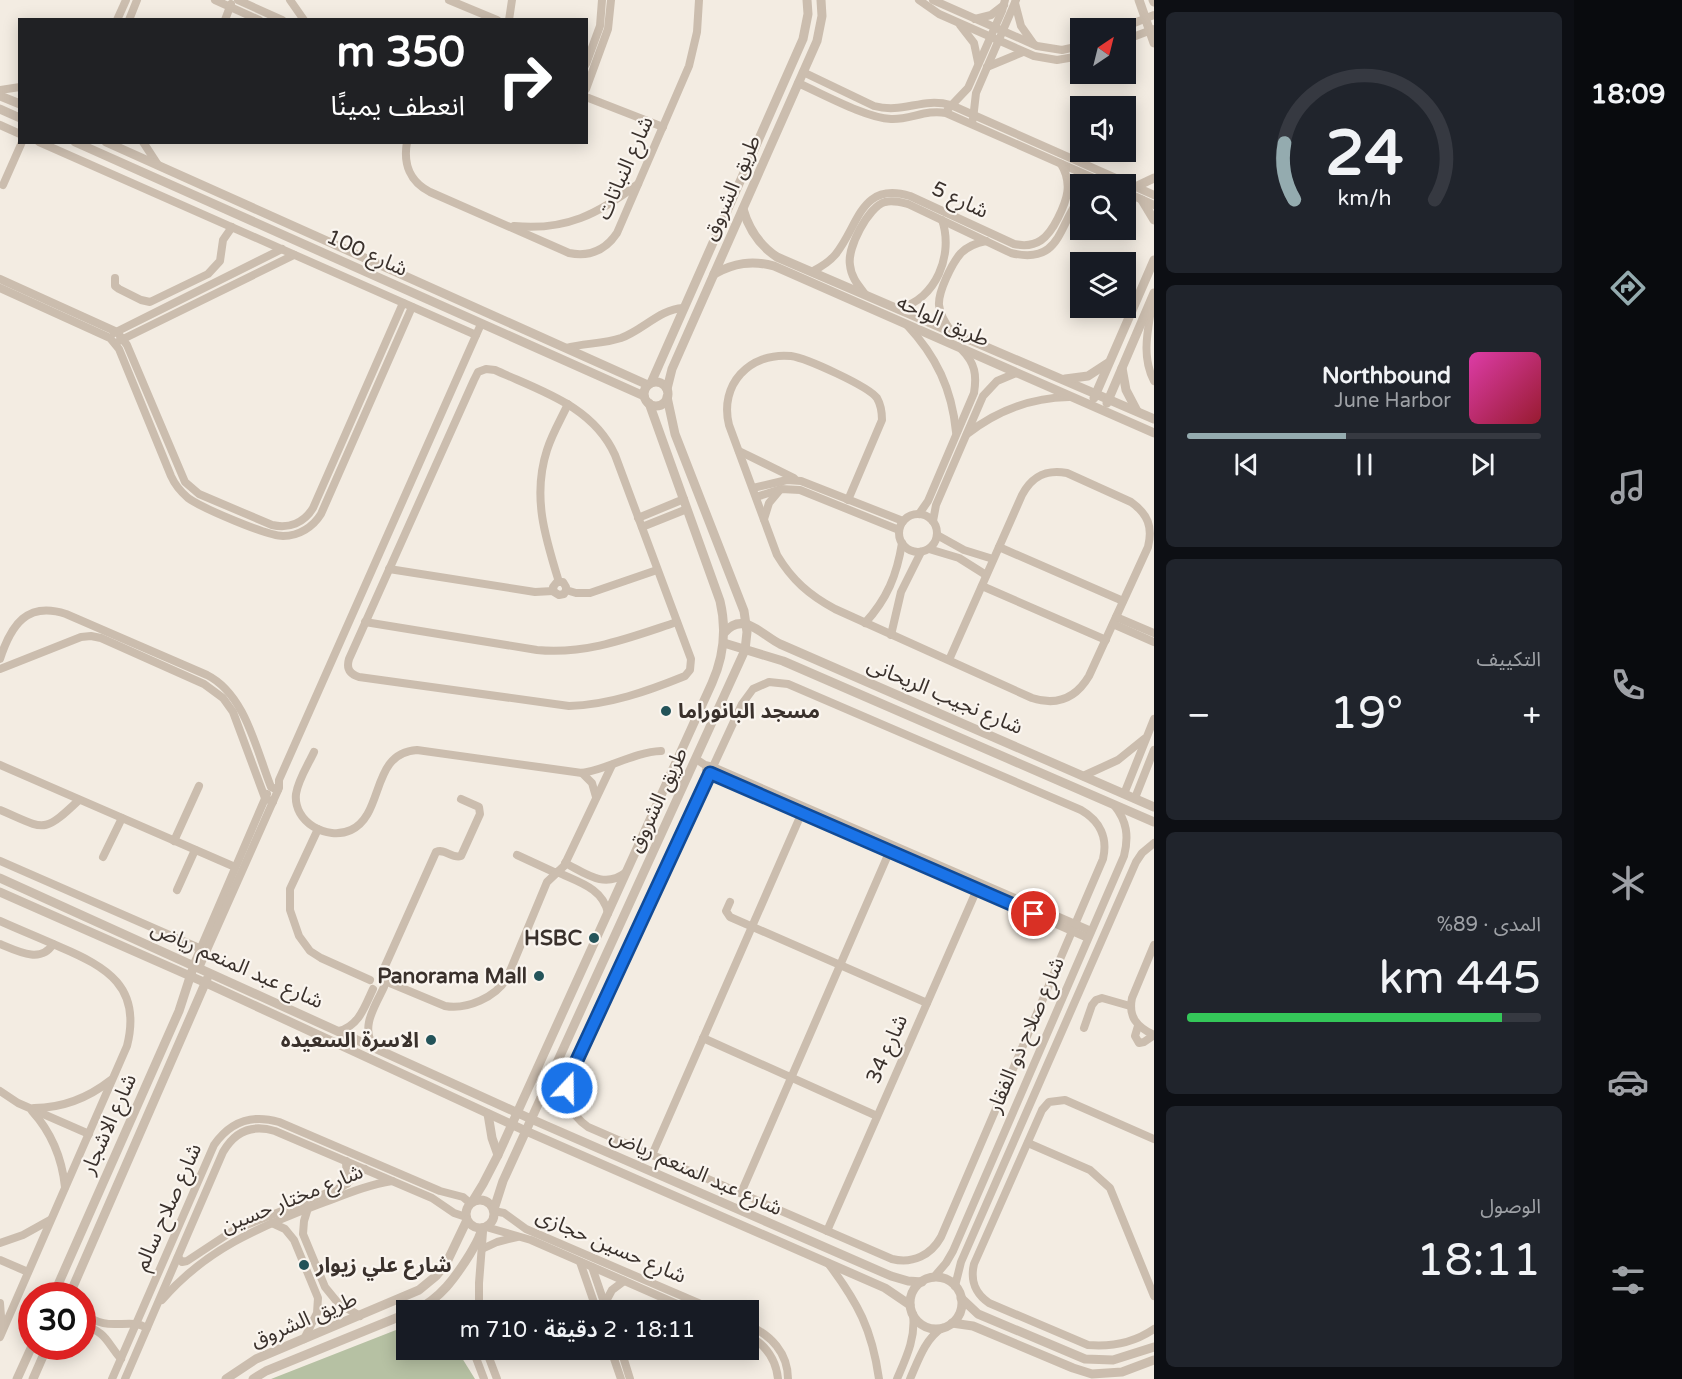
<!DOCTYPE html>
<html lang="ar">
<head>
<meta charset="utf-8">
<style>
  :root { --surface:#171b24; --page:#20242c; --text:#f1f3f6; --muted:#9ea1a6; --line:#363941; --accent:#94abaf }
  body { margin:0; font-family:"Varela Round","Noto Sans Arabic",sans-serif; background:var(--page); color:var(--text); direction:rtl; height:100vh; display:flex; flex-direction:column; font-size:22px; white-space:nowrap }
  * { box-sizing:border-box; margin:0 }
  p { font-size:20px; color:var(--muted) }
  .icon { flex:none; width:33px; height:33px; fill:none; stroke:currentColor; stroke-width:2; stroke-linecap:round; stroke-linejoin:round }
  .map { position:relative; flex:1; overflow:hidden; direction:ltr }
  .sheet { display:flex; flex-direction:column; gap:12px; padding:12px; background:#0d0f14; width:420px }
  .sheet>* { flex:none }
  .top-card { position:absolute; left:18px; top:18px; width:570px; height:126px; border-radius:0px; box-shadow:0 3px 15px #0003; direction:rtl; background:#202124; color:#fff; overflow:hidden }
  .needle { width:39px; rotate:35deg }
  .buttons { position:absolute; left:1070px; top:18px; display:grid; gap:12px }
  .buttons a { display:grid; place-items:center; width:66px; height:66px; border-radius:0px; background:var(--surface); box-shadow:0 3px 15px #0003; font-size:30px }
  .speed { position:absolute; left:18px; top:1282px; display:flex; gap:12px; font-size:30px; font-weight:700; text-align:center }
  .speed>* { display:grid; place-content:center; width:78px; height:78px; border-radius:50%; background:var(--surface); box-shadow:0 3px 15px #0003; line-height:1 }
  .speed .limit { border:9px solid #d22; background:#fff; color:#111 }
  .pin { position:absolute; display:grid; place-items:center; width:51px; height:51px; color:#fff; margin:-26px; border:3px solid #fff; border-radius:50%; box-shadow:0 2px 6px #0007 }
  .me { position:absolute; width:66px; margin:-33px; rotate:21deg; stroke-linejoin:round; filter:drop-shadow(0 0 4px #0008) }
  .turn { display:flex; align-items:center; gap:21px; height:126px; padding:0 24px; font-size:27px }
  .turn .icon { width:78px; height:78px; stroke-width:2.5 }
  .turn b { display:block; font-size:42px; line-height:51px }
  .big { font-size:45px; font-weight:600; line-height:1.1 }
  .sheet .card { flex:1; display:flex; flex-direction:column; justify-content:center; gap:9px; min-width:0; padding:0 21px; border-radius:9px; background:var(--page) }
  .sheet .dial { align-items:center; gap:0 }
  .dial svg { height:156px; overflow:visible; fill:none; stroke:var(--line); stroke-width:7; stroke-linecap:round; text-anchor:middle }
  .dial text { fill:var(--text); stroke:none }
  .song { display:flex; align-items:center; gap:18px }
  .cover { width:72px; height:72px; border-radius:9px; background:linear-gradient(135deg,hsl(320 70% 55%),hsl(350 70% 35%)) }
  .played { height:6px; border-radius:3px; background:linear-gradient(90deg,var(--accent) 45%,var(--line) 45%) }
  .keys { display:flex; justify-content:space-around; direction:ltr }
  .heat { display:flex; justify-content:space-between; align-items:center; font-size:33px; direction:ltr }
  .charge { height:9px; border-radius:4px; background:linear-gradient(90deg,#34c759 89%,var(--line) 0) }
  .trip { position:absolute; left:396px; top:1300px; width:363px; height:60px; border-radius:0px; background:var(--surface); box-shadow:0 3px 15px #0003; font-weight:600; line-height:60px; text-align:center; direction:rtl }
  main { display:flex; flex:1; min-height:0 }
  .dock { display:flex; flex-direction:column; width:108px; justify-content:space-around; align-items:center; background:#090b0e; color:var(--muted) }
  .dock .icon { width:42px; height:42px }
  .dock .on { color:var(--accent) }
  .dock b { font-size:27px; color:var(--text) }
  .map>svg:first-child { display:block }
  .green { fill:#b6c1a3 }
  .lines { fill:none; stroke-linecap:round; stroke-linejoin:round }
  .minor { stroke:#cbbdae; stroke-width:8 }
  .tertiary { stroke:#cbbdae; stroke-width:9 }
  .route-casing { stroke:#114b97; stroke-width:15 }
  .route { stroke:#1a73e8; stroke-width:10 }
  .poi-dot { fill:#235359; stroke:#faf5ef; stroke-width:2 }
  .labels { text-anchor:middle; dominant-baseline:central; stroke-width:4.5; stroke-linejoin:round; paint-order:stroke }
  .street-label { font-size:21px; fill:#3a312c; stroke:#faf5ef }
  .poi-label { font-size:21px; font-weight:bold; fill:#3a312c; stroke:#faf5ef; text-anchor:end }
</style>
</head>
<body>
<main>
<nav class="dock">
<b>18:09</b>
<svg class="icon on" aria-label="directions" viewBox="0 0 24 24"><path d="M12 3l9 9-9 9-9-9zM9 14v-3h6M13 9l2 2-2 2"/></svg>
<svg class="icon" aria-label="music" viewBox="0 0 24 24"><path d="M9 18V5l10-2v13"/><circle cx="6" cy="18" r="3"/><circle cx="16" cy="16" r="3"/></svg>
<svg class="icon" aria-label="phone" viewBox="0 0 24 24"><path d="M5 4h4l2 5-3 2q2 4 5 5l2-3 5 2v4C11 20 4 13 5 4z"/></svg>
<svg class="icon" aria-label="climate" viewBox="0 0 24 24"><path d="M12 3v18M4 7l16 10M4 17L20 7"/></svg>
<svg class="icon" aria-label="car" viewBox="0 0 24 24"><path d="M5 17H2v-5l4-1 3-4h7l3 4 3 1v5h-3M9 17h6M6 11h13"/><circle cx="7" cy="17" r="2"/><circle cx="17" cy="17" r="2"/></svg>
<svg class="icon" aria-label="filters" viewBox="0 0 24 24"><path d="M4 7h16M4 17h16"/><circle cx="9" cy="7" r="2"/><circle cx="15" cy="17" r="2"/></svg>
</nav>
<section class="sheet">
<div class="card dial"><svg viewBox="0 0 100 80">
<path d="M14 69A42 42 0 1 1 86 69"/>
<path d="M14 69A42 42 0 0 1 9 40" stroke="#94abaf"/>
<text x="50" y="56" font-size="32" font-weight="700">24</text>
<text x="50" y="72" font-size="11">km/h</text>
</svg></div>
<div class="card">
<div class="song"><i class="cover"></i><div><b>Northbound</b><p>June Harbor</p></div></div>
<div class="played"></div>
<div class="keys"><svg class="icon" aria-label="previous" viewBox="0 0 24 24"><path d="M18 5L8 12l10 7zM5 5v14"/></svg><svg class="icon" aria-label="pause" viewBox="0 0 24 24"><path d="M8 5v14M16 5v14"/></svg><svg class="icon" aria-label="next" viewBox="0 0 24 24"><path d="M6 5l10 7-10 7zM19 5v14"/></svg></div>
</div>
<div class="card"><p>التكييف</p>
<div class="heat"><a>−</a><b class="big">19°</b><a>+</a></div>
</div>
<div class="card"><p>المدى · 89%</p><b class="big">445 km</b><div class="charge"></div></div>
<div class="card"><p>الوصول</p><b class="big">18:11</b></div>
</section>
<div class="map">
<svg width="1154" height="1379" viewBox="0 0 1154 1379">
  <rect width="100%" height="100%" fill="#f3ece2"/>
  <polygon class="green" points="396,1330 406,1330 406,1350 457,1350 475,1379 271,1379"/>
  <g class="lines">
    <g class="minor">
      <polyline points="215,0 259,20"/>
      <polyline points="238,0 282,20"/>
      <polyline points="290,0 304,20"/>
      <polyline points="449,0 497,20"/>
      <polyline points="919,0 939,14 1034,56 1057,60 1080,56"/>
      <polyline points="933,0 1037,46 1062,50 1080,46"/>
      <polyline points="1015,3 1021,26 1033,43"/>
      <polyline points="975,19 991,15 1004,5"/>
      <polyline points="117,20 126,0"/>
      <polyline points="129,20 137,0"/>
      <polyline points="225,20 231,4"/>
      <polyline points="509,20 512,0"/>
      <polyline points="960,25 974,43 978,62"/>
      <polyline points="1122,28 1154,15"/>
      <polyline points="1125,40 1154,29"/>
      <polyline points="586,64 600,26 602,0"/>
      <polyline points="987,67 1023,52"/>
      <path d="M803 72 874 106C904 114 921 97 951 105L1154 195"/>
      <path d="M798 83C823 94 866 118 891 119 910 120 926 109 946 113L1107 184"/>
      <polyline points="586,89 608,29 611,0"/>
      <polyline points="0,90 20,87"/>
      <polyline points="586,97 663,127"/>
      <polyline points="948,109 968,88 1002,11 1005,0"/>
      <polyline points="973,119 976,93 1016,0"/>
      <polyline points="0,125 20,134"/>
      <polyline points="39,142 476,335"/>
      <polyline points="143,142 158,165"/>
      <path d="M407 142C403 164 410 182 430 192L569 253C589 257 605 251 617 233L689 66 697 32 699 0"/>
      <polyline points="3,185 22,142"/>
      <polyline points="1125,192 1154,205"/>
      <path d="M514 226C566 231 598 214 638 184"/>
      <path d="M813 271C821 267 829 262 835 255 859 226 860 181 910 196L1014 244C1037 249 1048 238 1058 218 1067 200 1073 184 1061 164"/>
      <polyline points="115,278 115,286 119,289 141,300 150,302 208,274 220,261 223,240 232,227"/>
      <path d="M0 279 117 332 127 345 185 482 199 494 272 525C289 529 304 523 313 508L403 303"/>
      <path d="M0 288 110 338 119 349 171 476C175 485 181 492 188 498 202 508 267 536 283 536 299 536 313 527 321 514L412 307"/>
      <path d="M865 294C858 285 851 277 850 265 847 248 868 207 885 202 893 200 900 202 908 204L1011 253C1061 265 1058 226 1080 198"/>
      <path d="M1152 304C1148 330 1141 356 1154 381"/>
      <path d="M899 308C936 300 954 254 942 220"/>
      <path d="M907 325C936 356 952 389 956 432"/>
      <path d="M951 331C945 323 940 315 939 305 938 292 952 263 961 253 968 246 976 243 986 241"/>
      <polyline points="114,333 282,249"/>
      <polyline points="119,341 294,255"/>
      <path d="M566 348C584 343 603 344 621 338 643 330 660 309 683 308"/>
      <path d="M486 369 495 370C541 391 593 406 615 455L691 659 690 670 685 676C648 691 609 705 569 706L359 677C350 674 346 669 349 659L474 380 478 372Z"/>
      <path d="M967 434C998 410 1030 398 1069 397"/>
      <polyline points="739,451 794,478"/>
      <polyline points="753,488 787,480 801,481 903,521"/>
      <polyline points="756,497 781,489 800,490 899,530"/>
      <path d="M848 500 882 420C882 412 881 405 877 398 868 386 806 358 791 356 749 352 719 385 729 425L777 555C792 580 809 595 835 609L1032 698C1057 706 1076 698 1089 676L1148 547C1153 527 1148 514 1131 502L1067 473C1046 469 1032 476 1022 495L949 660"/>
      <path d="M919 514 928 501 974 393C977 375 975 363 962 350"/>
      <circle cx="918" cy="533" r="19"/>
      <polyline points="638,518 684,499"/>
      <polyline points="764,519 769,503 779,491"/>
      <polyline points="933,521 936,505 983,396 997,381 1016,373"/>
      <polyline points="642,527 687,509"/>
      <polyline points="937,535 964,550 993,559"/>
      <polyline points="999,547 1123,601"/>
      <polyline points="929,549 959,558 986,575"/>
      <polyline points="389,569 535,592 553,591"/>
      <path d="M559 582C545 537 532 496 547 450 552 434 561 419 568 404"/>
      <polyline points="982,586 1106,640"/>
      <polyline points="566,590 566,587 563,582 557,582 553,587 554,592 559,595 564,594 566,590 576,593 590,593 657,570"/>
      <polyline points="1116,617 1154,633"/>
      <path d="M365 622 537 650C587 655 631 637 677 622"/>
      <path d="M865 623C887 599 897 575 902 543"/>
      <polyline points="1113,624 1154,642"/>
      <polyline points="891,635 901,592 921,552"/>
      <path d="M0 659C11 625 27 601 66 614L207 675C245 694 256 749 271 787L278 790"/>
      <polyline points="0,669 81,637 91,636 101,638 204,684 223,698 233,712 265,798 273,802"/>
      <path d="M769 682 788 684 1081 810C1100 821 1108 838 1103 859L941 1237C931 1255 913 1264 892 1259L588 1127C569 1114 563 1094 571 1073L742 704 753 689Z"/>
      <path d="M314 752C308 765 298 780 296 794 293 822 327 841 351 830 385 814 370 753 417 750L582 773C609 769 634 752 661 751"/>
      <polyline points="696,759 705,765 713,767 1091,931"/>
      <polyline points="0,765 235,867"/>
      <polyline points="706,770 1088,938"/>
      <polyline points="582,773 592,783 596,797"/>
      <polyline points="1083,776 1118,760 1144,739"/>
      <polyline points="1124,794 1154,719"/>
      <polyline points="1135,798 1154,750"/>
      <path d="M0 810C45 829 42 835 79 800"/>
      <polyline points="318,829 290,889 290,910 299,936 310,951 321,958 370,980"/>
      <polyline points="174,841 199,786"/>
      <polyline points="517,855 556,873"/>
      <polyline points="103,857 122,818"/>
      <polyline points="0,861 206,951"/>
      <path d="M565 863C585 873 604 889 625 873"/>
      <path d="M557 872C578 882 603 888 608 913"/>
      <polyline points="177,890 195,850"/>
      <polyline points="730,902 726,911 730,917 927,1003"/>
      <path d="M0 921C20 930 40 938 60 947 107 967 142 987 127 1046L0 1337"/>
      <path d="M0 944C17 951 41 964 53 944"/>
      <path d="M1154 945 1132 998C1128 1017 1137 1027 1154 1035"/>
      <polyline points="193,966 267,794"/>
      <polyline points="199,968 279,788 279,780 481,324"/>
      <path d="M381 975 436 852C445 848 452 859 461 856L480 814 479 807 461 799"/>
      <path d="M385 981 445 1006C467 1010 496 997 507 978L547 882 564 866 612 765"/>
      <polyline points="1138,1026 1135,1036 1139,1043 1144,1042 1154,1035"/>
      <polyline points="1084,1028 1092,1005 1096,1000 1102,998 1130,1006"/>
      <path d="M339 1031C359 1026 365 1006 373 989"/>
      <polyline points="703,1038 877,1116"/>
      <path d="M375 1048C359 1029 375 1006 384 987"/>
      <polyline points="0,1091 18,1103 89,1134"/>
      <path d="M34 1108C63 1108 88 1098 111 1080"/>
      <path d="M32 1111C51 1132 62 1158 65 1187"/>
      <path d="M1154 1139 1065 1100 1049 1102 1042 1110 974 1264C970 1281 975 1293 989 1303L1088 1345C1111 1347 1135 1342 1154 1329"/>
      <polyline points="1028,1143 1090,1170 1110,1188 1154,1296"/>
      <polyline points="652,1155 803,810"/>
      <polyline points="346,1161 347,1184"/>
      <polyline points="741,1193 891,848"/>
      <polyline points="308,1208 304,1221 303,1234 325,1287 338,1303 360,1316"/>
      <polyline points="494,1211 504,1213 526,1229 717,1311"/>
      <polyline points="272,1223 285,1229 294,1240 318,1298 317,1313 304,1339"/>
      <polyline points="486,1227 531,1240 693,1311"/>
      <polyline points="827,1231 978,887"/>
      <polyline points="0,1243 23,1235 50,1220"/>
      <polyline points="482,1249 497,1242 517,1237"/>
      <polyline points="178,1257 182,1262 187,1261 234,1230 342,1187 365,1169"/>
      <polyline points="0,1260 28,1272"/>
      <polyline points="580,1262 597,1311"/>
      <path d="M828 1263C858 1303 872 1329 879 1379"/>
      <polyline points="592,1267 607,1311"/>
      <path d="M934 1277 946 1263 953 1251 1124 856C1129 836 1127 821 1114 805"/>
      <polyline points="955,1286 961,1262 1136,862 1142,853 1154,843"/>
      <path d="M162 1300C204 1251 258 1227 317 1205 342 1196 366 1185 392 1181"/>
      <polyline points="0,1303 2,1329"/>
      <polyline points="605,1303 612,1290 624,1281"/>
      <polyline points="479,1311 479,1283 483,1232"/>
      <path d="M82 1312C109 1335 127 1316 147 1328"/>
      <path d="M82 1324C108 1334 105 1340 121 1359"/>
      <path d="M748 1325C771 1335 788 1353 788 1379"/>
      <path d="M748 1335C766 1345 776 1359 778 1379"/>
      <polyline points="473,1350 484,1379"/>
      <polyline points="486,1350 497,1379"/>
      <polyline points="611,1350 621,1379"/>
      <polyline points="621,1350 630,1379"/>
      <path d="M112 1379 214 1145C230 1122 252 1114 279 1122L440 1191 463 1197 470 1203"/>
      <path d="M125 1379 223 1152C235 1131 252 1124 275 1131L432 1198 454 1213 466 1217"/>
      <path d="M897 1379C906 1358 916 1338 913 1314"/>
      <path d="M910 1379C918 1361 925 1339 942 1328"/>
    </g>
    <g class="tertiary">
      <polyline points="1139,0 1154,43"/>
      <polyline points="1153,0 1154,2"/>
      <polyline points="0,96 20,104"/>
      <polyline points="0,109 20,118"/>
      <polyline points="75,142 644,396"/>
      <polyline points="106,142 648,385"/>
      <polyline points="1135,187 1154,178"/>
      <polyline points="1142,200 1154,220"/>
      <path d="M743 209C749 230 759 245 777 257L1154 419"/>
      <path d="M714 274C734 263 752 260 774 266L1154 433"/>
      <polyline points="1122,368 1126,390 1137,411"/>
      <polyline points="1065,379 1088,376 1108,363"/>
      <circle cx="656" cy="394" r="12"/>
      <polyline points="651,383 803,39 808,14 807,0"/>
      <polyline points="667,389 672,369 817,41 822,16 821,0"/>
      <polyline points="1094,398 1154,260"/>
      <polyline points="1107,403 1154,293"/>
      <path d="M725 632C743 611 762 635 780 644L1154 807"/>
      <polyline points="724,643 783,661 1154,822"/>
      <polyline points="0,878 531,1119 891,1276 908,1281 922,1282"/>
      <polyline points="0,892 206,983 526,1131 885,1288 910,1305"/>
      <polyline points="488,1114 492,1138 498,1155"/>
      <circle cx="480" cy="1214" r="14"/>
      <path d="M472 1202 483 1184 498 1155 712 683C724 656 727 630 720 601L649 403"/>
      <polyline points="494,1209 503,1181 745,650 747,632 744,611 675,434 667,397"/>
      <circle cx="936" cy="1303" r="26"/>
      <polyline points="53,1296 179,1011 192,971"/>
      <polyline points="69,1296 207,979"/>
      <polyline points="961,1298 978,1314 1085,1359 1113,1360 1154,1347"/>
      <path d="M415 1311C441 1298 455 1278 470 1254 475 1245 480 1238 482 1228"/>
      <polyline points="952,1323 973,1326 1073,1368 1092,1374 1122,1372 1154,1360"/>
      <polyline points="17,1379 32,1346"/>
      <polyline points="33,1379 47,1347"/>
      <polyline points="226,1379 256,1359 419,1290 436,1276 446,1264 467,1220"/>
      <polyline points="253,1379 266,1371 406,1314"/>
    </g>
  </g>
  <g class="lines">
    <defs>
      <polyline id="route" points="567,1088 571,1073 710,773 1034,914"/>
    </defs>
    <use href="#route" class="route-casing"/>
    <use href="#route" class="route"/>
  </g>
  <g class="poi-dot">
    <circle cx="666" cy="711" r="6"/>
    <circle cx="594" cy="938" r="6"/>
    <circle cx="539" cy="976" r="6"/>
    <circle cx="431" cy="1040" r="6"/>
    <circle cx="304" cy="1265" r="6"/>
  </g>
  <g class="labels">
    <g class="street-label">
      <text transform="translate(625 168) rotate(-66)">شارع النباتات</text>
      <text transform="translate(732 188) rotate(-66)">طريق الشروق</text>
      <text transform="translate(960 200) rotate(25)">شارع 5</text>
      <text transform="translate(367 253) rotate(24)">شارع 100</text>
      <text transform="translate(943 321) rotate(24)">طريق الواحه</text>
      <text transform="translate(945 696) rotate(23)">شارع نجيب الريحانى</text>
      <text transform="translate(658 800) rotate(-65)">طريق الشروق</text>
      <text transform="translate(237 965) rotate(24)">شارع عبد المنعم رياض</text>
      <text transform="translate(1026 1035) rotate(-67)">شارع صلاح ذو الفقار</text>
      <text transform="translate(887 1049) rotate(-66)">شارع 34</text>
      <text transform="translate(109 1124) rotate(-66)">شارع الاشجار</text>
      <text transform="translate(696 1172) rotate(24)">شارع عبد المنعم رياض</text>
      <text transform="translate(292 1199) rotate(-22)">شارع مختار حسين</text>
      <text transform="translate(168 1207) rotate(-66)">شارع صلاح سالم</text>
      <text transform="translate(611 1246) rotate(23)">شارع حسين حجازى</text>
      <text transform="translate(304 1320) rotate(-23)">طريق الشروق</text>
    </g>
    <g class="poi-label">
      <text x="678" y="711" text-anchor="start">مسجد البانوراما</text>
      <text x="582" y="938">HSBC</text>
      <text x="527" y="976">Panorama Mall</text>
      <text x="419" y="1040">الاسرة السعيده</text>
      <text x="316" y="1265" text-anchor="start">شارع علي زيوار</text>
    </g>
  </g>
</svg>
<div class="buttons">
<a><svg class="needle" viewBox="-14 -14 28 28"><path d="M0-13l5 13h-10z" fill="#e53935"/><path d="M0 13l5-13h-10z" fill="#9ea1a6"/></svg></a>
<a><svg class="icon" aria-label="sound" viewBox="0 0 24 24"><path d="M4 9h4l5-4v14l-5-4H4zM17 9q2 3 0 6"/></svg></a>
<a><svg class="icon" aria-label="search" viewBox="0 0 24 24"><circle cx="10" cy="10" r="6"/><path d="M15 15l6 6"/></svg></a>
<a><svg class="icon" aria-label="layers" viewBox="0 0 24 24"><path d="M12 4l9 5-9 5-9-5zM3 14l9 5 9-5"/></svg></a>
</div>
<div class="speed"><div class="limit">30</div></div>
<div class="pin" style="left:1034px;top:914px;background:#d93025"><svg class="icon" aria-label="arrive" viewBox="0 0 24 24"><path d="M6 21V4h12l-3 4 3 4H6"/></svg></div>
<svg class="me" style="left:567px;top:1088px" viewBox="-20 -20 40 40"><circle r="17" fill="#1a73e8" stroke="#fff" stroke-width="3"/><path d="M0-11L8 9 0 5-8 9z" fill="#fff"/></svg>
<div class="trip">18:11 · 2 دقيقة · 710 m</div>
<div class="top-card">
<div class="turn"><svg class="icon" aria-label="right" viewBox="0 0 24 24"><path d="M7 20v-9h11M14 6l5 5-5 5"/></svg><div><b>350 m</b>انعطف يمينًا</div></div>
</div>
</div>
</main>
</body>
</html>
